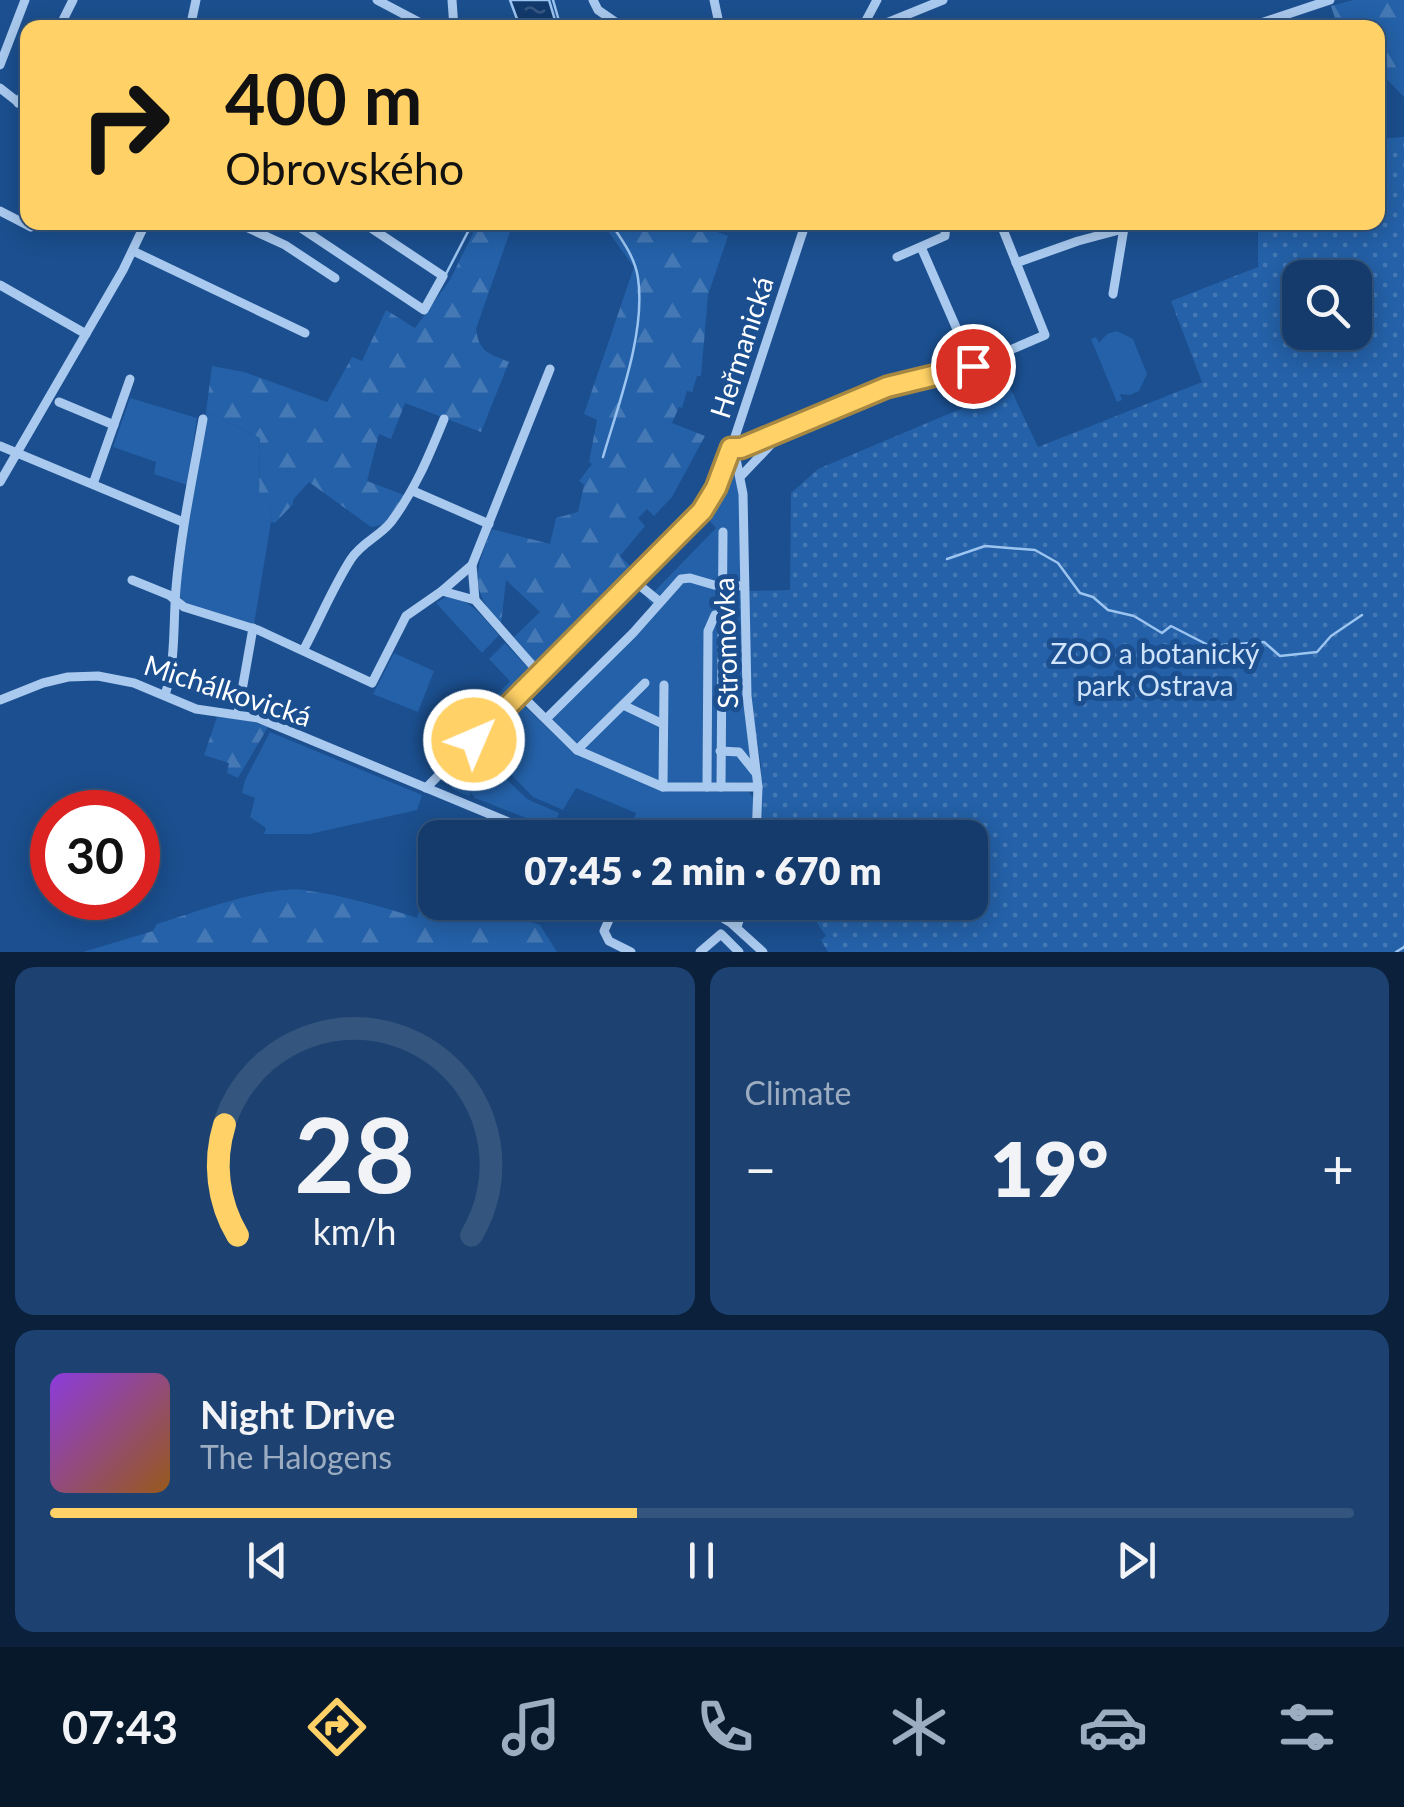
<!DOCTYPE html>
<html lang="en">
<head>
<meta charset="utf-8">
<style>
  :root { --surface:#143b6b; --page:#1d4271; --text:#f1f3f6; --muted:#9dadc1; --line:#33557e; --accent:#ffd166 }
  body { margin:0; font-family:Lato,sans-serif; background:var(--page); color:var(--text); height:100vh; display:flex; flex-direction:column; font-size:38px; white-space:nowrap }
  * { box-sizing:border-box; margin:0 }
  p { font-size:32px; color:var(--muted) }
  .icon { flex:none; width:55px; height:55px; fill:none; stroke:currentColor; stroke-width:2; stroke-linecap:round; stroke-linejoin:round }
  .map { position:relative; height:952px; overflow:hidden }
  .details { display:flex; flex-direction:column; gap:15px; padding:15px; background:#0b203b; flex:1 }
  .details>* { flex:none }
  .guide { position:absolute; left:20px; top:20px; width:1365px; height:210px; border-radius:20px; box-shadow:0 5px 25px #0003,0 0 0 2px var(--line); background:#ffd166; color:#111; overflow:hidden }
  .controls { position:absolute; left:1282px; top:260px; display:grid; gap:20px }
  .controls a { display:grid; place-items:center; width:90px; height:90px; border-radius:20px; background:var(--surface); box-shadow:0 5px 25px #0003,0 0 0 2px var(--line); font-size:50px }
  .speed { position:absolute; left:30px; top:790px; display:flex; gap:20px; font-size:50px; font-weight:700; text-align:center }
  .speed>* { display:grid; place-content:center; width:130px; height:130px; border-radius:50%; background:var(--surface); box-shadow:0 5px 25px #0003,0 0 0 2px var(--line); line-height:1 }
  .speed .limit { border:15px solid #d22; background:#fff; color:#111 }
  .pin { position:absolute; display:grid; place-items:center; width:85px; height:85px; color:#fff; margin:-42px; border:5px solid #fff; border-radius:50%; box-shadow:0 2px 10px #0007 }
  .me { position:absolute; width:110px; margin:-55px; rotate:45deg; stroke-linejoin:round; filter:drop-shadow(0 0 8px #0008) }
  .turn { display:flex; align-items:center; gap:35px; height:210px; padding:0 40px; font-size:45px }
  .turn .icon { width:130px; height:130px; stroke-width:2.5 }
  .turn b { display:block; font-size:70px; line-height:85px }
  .big { font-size:75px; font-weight:800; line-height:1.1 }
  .details .card { flex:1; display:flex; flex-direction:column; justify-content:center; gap:15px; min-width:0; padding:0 35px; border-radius:20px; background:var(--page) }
  .details .dial { align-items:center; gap:0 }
  .dial svg { height:260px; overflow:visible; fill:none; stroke:var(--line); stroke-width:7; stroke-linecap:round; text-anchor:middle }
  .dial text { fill:var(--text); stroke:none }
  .song { display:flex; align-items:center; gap:30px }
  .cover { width:120px; height:120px; border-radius:15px; background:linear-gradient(135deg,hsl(270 70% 55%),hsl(30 70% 35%)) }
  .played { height:10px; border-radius:5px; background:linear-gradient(90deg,var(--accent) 45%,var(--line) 45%) }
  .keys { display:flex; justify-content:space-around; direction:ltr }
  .heat { display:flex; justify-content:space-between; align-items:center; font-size:55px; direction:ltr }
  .details .tiles { flex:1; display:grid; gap:15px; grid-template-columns:1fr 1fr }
  .card:last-child { grid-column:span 2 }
  .trip { position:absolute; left:418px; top:820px; width:570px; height:100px; border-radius:20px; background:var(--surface); box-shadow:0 5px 25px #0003,0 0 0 2px var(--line); font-weight:800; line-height:100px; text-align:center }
  .menu { display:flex; height:160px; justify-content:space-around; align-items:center; background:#08182b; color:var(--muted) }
  .menu .icon { width:70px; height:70px }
  .menu .current { color:var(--accent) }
  .menu b { font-size:45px; color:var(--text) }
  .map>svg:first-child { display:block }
  .green { fill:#2461a8 }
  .forest { fill:url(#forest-firs) }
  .park { fill:url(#park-dots); fill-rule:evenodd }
  .water { fill:url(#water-ripples); stroke:#9cc4f0; stroke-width:2.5 }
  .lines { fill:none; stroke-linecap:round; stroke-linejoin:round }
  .stream { stroke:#9cc4f0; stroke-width:2.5 }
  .minor { stroke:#a9c9ee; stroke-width:9 }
  .route-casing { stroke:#a68842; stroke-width:25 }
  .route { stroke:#ffd166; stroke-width:18 }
  .labels { text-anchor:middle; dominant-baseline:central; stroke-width:10; stroke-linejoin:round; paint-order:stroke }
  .street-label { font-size:28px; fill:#fff; stroke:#1b4f8f }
  .park-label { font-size:28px; fill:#cfe3fa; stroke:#1b4f8f }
</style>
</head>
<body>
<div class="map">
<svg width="1404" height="952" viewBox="0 0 1404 952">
  <defs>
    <pattern id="forest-firs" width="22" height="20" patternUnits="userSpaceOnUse" patternTransform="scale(2.5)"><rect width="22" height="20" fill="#2461a8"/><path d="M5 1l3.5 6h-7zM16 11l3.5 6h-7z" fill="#4579b5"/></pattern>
    <pattern id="park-dots" width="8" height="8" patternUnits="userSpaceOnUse" patternTransform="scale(2.5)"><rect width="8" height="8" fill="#2461a8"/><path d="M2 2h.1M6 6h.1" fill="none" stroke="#4579b5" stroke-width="1.8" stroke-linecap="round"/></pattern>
    <pattern id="water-ripples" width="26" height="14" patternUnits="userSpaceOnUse" patternTransform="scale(2.5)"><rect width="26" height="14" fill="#123a6d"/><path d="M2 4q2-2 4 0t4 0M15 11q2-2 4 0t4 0" fill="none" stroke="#365883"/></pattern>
  </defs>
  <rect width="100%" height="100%" fill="#1b4f8f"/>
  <g class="green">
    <polygon points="1117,331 1133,339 1147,374 1139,391 1130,395 1120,394 1122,400 1117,402 1091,339 1096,337 1099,343 1107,334"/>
    <polygon points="130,398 197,418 187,485 154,474 156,462 113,447"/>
    <polygon points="206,412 260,438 259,495 270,505 271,522 254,624 185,604 178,593"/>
    <polygon points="734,461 740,483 753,782 665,783 589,751 577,744 552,718 656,609 647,599 716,528 706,517"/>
    <path d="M446 597C470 597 484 619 499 635L482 653 436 603Z"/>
    <polygon points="505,643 531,671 490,713 485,708 510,681 489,659"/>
    <polygon points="394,653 434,671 418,712 373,694"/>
    <polygon points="522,704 574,753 663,791 749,792 754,799 751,837 638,837 630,828 636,813 576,788 563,810 533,797 482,745 483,740"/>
    <polygon points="270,732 422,795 417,810 310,834 264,834 266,828 250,817 255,798 242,793 245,780"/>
    <polygon points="474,748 527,799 559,813 554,829 475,798 471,793 469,796 454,790 447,781 449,773"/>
  </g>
  <g class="forest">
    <polygon points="1353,0 1404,0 1404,97 1378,70 1378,28 1338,27 1331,6"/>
    <path d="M478 223H513L476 329C479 353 489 353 509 362L481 432 405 403 391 439 379 434 367 481 404 495 386 524 371 527 309 482 293 500V504L275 523 271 522 270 505 259 496 260 438 206 412 212 366 244 372 327 402 352 357 362 361 386 310 415 328 450 280Z"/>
    <path d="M602 223H714L712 230 728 236 708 295 701 376H697L692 392 687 391 682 408 679 407 672 423 705 436 672 497 654 516 647 509 638 518 645 526 620 556 634 570 538 665 514 637 540 612 506 580 501 624C468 589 475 570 492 529L550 544 556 518 578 512 584 485 579 481 592 464 589 462 597 420 584 414 634 267Z"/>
    <polygon points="217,717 247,720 268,727 238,778 227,773 229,763 204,755"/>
    <path d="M424 862 435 881V902L487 903 509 912 512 910 526 921 540 925 557 952H83L153 931 157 924C196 912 264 886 303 890 342 895 380 906 417 918L426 889 417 887Z"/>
  </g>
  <path class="park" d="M1404 137V952H828L821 940 826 936 804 903 970 902V838L760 837 761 765 750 697 748 591 790 590 791 493 818 469 1010 388 1038 447 1202 382 1171 301 1258 267V223L1378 222V139ZM1300 278H1355V332H1300Z"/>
  <polygon class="water" points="510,0 549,0 557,27 520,27"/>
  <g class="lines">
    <g class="stream">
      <polyline points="553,0 561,28"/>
      <polyline points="446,274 473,222"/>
      <path d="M603 457C618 405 646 333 638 278 635 257 622 240 610 222"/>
      <polyline points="947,559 985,546 1035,550 1058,563 1080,593 1093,597 1108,610 1134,616 1162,633 1171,626 1210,646 1264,642 1280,656 1317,652 1331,636 1362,615"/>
      <polyline points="1396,952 1404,947"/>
    </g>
    <g class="minor">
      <polyline points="377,0 430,28"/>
      <polyline points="452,0 454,28"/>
      <polyline points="593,0 598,10 624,28"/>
      <polyline points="714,0 720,28"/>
      <polyline points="59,28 73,0"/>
      <polyline points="190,28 196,0"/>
      <polyline points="862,28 877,0"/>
      <polyline points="874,28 943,0"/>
      <polyline points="1246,28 1330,0"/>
      <polyline points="0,65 25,0"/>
      <polyline points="0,88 28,110"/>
      <polyline points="18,103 28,86"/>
      <polyline points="0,211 31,227"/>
      <polyline points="235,222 285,245 335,278"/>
      <polyline points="292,222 424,310 443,276 362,222"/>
      <polyline points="921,247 973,366"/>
      <polyline points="133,251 305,333"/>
      <polyline points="897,257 945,236 946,222"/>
      <polyline points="1016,263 1078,241 1123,229"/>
      <polyline points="0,285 86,334"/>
      <polyline points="1113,294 1125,222"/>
      <polyline points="59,402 114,425"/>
      <polyline points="0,446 183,522"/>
      <polyline points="741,476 779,436"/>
      <polyline points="0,482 123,270 146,222"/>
      <polyline points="93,484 130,379"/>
      <polyline points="413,491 489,524"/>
      <polyline points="132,580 169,595 184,607 258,630 372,683 406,616 442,591 475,600"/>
      <polyline points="633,580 660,602"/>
      <polyline points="442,591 472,565"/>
      <path d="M304 649C320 619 333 587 351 559 362 542 379 537 391 522 415 490 429 456 444 419"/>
      <polyline points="540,674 475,600 472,565 550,369"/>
      <polyline points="520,694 577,750 663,787 758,787"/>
      <path d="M165 695C176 661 173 624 176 588 181 531 193 476 203 419"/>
      <polyline points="0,700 43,683 68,677 98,676 134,683 196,709 258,718 547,838"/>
      <polyline points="623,705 663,724"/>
      <polyline points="238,713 253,628"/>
      <polyline points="546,719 633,633 681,579 690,578 714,585 744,586"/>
      <polyline points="577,750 645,683"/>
      <polyline points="720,751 739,752 755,772"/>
      <polyline points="663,787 664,685"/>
      <polyline points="707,787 708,631 715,615 722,614"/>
      <polyline points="721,787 723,532"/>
      <polyline points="426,788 702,511 716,488 731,449 806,222"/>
      <polyline points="756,838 758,787 747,696 743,494 736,459 731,449 741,449 887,387 973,366 1045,335 1000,222"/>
      <polyline points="617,902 604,931 609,941 631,952"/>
      <polyline points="696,902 731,923 763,952"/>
      <polyline points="737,927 745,902"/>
      <polyline points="700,952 721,934 739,952"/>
    </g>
  </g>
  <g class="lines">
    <defs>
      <polyline id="route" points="474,740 702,511 716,488 731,448 741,448 887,387 973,366"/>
    </defs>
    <use href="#route" class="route-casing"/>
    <use href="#route" class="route"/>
  </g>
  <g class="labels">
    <g class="street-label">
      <text transform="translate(741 347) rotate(-72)">Heřmanická</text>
      <text transform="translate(725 643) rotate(-92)">Stromovka</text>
      <text transform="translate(228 690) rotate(18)">Michálkovická</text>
    </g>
    <g class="park-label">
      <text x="1155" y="653">ZOO a botanický<tspan x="1155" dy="32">park Ostrava</tspan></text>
    </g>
  </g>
</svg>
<div class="controls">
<a><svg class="icon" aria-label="search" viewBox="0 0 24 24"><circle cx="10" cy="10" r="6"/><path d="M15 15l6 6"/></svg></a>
</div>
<div class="speed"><div class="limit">30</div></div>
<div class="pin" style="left:973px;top:366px;background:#d93025"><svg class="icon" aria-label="arrive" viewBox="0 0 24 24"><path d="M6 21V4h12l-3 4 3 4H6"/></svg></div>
<svg class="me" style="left:474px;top:740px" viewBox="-20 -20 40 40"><circle r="17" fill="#ffd166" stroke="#fff" stroke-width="3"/><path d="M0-11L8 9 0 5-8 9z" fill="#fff"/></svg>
<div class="trip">07:45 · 2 min · 670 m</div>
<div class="guide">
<div class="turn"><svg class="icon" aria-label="right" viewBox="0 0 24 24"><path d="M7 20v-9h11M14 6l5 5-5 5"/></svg><div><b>400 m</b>Obrovského</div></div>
</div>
</div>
<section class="details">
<div class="tiles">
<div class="card dial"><svg viewBox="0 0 100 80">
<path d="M14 69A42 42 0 1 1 86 69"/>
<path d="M14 69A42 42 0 0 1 10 35" stroke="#ffd166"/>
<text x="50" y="56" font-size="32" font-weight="700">28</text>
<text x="50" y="72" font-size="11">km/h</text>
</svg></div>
<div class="card"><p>Climate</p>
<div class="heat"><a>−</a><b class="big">19°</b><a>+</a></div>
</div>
<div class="card">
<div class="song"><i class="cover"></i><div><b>Night Drive</b><p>The Halogens</p></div></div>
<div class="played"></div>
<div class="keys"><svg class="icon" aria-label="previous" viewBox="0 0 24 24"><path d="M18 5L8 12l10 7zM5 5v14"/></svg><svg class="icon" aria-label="pause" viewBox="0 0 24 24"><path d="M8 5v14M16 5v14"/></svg><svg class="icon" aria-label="next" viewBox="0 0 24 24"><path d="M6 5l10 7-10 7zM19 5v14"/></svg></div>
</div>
</div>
</section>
<nav class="menu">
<b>07:43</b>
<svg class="icon current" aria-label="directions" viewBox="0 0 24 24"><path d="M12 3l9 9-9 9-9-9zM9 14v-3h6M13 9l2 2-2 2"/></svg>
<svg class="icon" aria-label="music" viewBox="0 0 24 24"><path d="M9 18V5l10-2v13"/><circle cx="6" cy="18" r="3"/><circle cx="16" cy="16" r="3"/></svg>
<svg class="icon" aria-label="phone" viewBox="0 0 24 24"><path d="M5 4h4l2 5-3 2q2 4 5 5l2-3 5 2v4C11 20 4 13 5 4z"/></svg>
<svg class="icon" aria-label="climate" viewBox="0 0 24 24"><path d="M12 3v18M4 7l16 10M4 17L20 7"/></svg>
<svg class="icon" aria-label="car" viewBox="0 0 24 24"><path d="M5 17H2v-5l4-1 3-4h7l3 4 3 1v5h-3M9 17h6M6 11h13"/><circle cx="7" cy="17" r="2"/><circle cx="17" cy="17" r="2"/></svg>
<svg class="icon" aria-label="filters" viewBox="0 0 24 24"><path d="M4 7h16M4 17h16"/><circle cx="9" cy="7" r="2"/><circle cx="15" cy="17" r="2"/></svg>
</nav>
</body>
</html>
